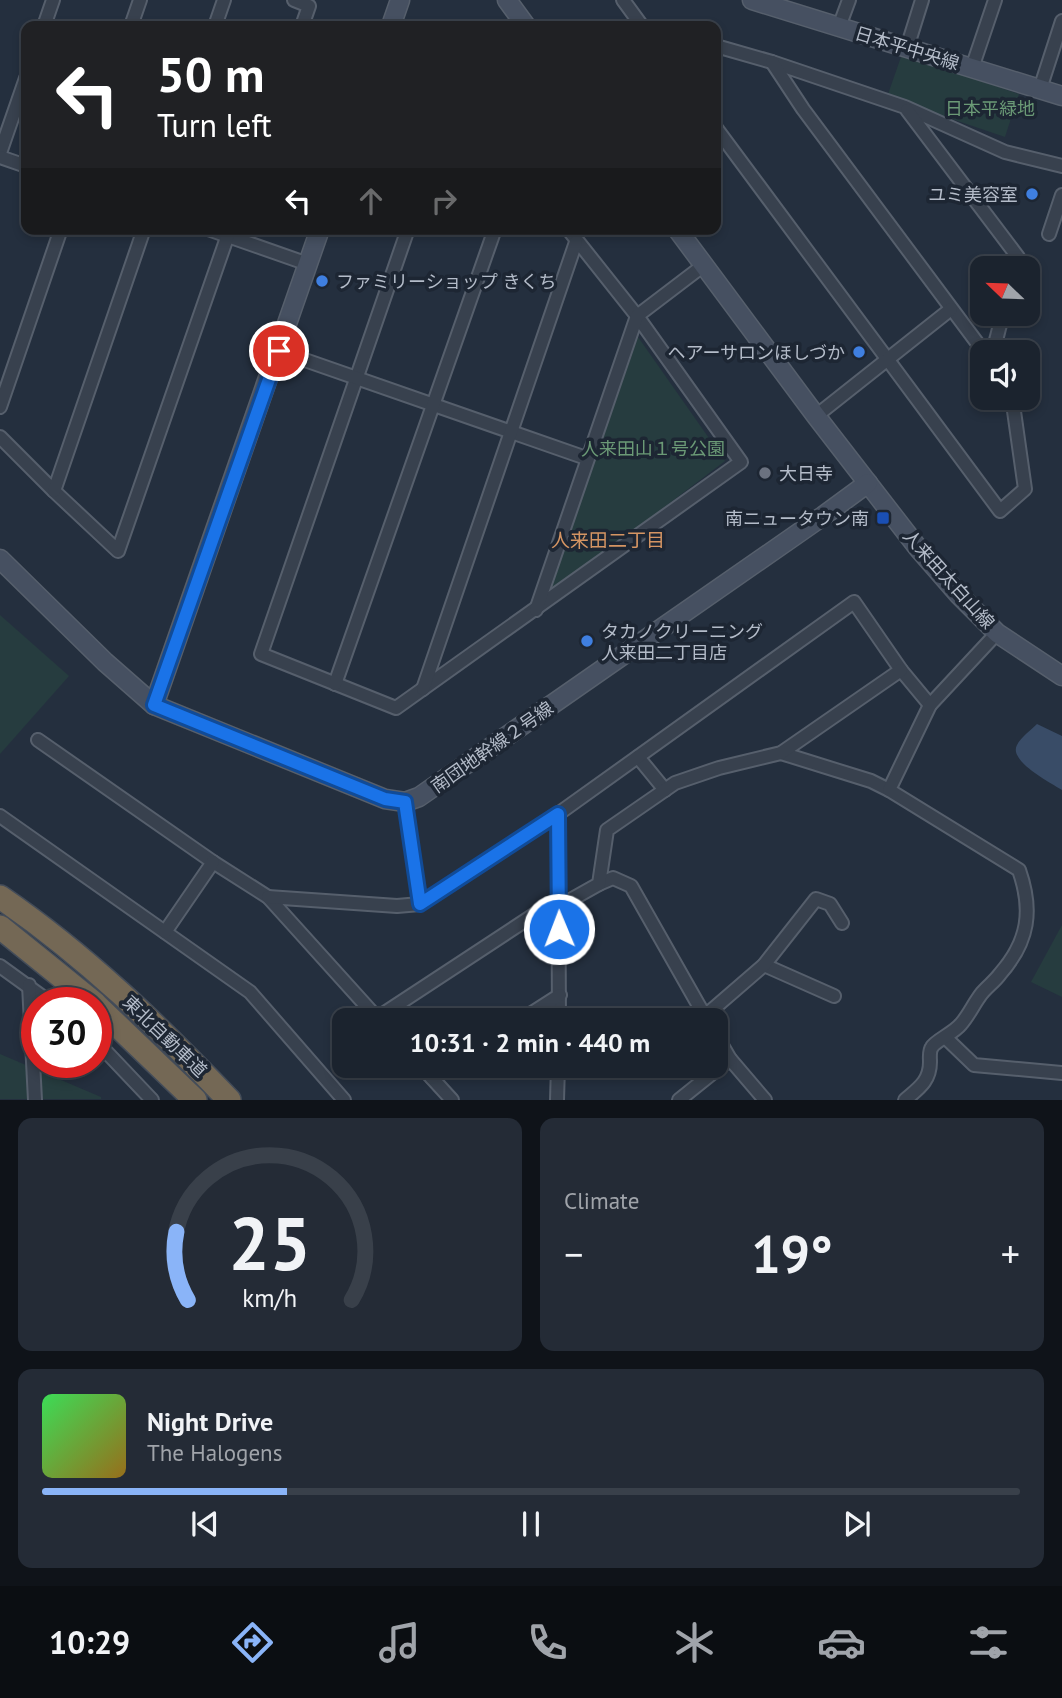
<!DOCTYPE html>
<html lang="en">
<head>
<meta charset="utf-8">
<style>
  :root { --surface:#1b232e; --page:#242b36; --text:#f1f3f6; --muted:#a0a4aa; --line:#39404a; --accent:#8ab4f8 }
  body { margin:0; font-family:"PT Sans","Noto Sans JP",sans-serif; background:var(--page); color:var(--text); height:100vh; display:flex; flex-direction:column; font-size:26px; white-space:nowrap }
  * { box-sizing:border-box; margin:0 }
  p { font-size:23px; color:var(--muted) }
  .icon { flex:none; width:38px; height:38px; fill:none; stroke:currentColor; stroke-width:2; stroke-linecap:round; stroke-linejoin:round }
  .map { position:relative; height:1100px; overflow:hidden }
  .side { display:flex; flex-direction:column; gap:18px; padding:18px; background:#0f1319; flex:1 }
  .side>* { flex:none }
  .top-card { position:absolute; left:21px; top:21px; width:700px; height:214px; border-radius:14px; box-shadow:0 4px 10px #0003,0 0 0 2px var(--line); background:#202124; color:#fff; overflow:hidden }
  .needle { width:46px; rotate:293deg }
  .controls { position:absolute; left:970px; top:256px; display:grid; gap:14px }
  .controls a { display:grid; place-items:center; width:70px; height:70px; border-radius:14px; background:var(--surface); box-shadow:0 4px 10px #0003,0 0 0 2px var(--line); font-size:35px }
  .speed { position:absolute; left:21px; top:987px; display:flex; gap:14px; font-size:35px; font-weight:700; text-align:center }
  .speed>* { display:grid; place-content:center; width:91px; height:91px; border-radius:50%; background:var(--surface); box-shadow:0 4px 10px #0003,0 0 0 2px var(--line); line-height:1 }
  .speed .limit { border:10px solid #d22; background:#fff; color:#111 }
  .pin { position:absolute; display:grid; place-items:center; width:60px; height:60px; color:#fff; margin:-30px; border:4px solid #fff; border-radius:50%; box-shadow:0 2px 7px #0007 }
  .me { position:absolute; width:77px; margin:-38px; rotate:359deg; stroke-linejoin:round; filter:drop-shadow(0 0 5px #0008) }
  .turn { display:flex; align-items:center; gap:24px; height:147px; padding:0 21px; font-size:32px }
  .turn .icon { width:91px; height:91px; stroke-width:2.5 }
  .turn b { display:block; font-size:49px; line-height:60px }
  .lanes { display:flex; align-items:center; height:66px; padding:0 21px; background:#0003; justify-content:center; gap:35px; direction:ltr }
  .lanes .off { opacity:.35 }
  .big { font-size:52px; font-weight:600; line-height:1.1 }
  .side .widget { flex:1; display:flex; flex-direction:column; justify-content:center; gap:10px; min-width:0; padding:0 24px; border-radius:14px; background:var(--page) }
  .side .dial { align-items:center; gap:0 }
  .dial svg { height:182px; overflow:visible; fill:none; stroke:var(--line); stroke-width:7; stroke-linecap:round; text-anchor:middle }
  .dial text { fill:var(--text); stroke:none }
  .song { display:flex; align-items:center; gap:21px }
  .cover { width:84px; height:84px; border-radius:10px; background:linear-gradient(135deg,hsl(130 70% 55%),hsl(40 70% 35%)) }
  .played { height:7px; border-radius:4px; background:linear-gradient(90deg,var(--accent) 25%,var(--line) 25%) }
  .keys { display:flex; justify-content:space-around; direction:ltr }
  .heat { display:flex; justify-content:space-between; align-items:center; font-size:38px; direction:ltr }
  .side .tiles { flex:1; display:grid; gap:18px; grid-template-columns:1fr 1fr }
  .widget:last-child { grid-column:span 2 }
  .trip { position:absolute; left:332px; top:1008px; width:396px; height:70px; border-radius:14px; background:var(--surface); box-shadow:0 4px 10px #0003,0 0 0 2px var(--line); font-weight:600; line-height:70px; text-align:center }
  .dock { display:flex; height:112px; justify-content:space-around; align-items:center; background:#0b0e12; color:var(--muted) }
  .dock .icon { width:49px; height:49px }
  .dock .active { color:var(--accent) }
  .dock b { font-size:32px; color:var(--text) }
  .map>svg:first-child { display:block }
  .green { fill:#263c3f }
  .water { fill:#394c67 }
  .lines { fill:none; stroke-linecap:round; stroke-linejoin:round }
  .street-casing { stroke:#565f6c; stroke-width:16 }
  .secondary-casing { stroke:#565f6c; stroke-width:21 }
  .highway-casing { stroke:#434c59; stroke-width:26 }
  .street { stroke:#38414e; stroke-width:12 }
  .secondary { stroke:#465061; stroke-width:18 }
  .highway { stroke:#746855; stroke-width:23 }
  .route-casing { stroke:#114b97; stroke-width:18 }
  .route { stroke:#1a73e8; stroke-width:12 }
  .shop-dot { fill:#3f7fe0; stroke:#1d2633; stroke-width:2.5 }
  .worship-dot { fill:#6b7280; stroke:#1d2633; stroke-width:2.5 }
  .transit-dot { fill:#1a4fb4; stroke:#1d2633; stroke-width:2.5 }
  .labels { text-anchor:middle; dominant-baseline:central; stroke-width:7; stroke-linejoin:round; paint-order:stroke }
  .street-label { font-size:18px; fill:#b4bcc9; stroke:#1d2633 }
  .park-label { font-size:18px; fill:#6b9a76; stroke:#1d2633 }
  .poi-label { font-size:18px; fill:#b4bcc9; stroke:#1d2633; text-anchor:end }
  .neighbourhood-label { font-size:19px; fill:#d59563; stroke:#1d2633 }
</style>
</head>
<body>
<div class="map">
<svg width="1062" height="1100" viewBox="0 0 1062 1100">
  <rect width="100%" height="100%" fill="#242f3e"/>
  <g class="green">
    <polygon points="902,54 1019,94 1005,137 887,97"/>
    <polygon points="638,337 725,461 554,591 550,588"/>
    <polygon points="0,615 69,676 0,754"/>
    <polygon points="1062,925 1062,997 1031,982"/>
    <polygon points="0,1054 101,1097 101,1099 0,1099"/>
  </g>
  <path class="water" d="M1037 724 1062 736V790C1051 783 1008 761 1017 745 1021 737 1031 730 1037 724Z"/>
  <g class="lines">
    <defs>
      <g id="street">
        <polyline points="294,0 309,6 302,26"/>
        <polyline points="623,0 642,26"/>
        <polyline points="44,26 53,0"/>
        <polyline points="131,26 140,0"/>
        <polyline points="215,26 224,0"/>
        <polyline points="839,27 849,0"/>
        <polyline points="716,46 772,62 905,107 1005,152 1062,166"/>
        <polyline points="907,48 922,0"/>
        <polyline points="772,62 803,109 984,352"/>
        <polyline points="972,68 995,0"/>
        <polyline points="1040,89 1062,21"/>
        <polyline points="907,110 1018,257 1015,268"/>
        <polyline points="716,128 1000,511 1025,489 1012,397"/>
        <polyline points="0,153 26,78"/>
        <polyline points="0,157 26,166"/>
        <polyline points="208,229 308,264"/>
        <polyline points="408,229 261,654 396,708 741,462 637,316 568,229"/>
        <polyline points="1049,234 1062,195"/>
        <polyline points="279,351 586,458"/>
        <polyline points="993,352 1003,313"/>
        <polyline points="0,407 61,229"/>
        <polyline points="816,416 951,309"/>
        <polyline points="0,437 54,491 118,551 230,229"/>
        <polyline points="54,491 144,229"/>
        <polyline points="536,610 637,316 704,265"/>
        <polyline points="335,684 495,229"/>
        <polyline points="423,689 576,242"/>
        <polyline points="38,740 213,862 268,897 379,1020"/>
        <polyline points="781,753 871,781 889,790"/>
        <polyline points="638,757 665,790"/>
        <polyline points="405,802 420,904"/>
        <polyline points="558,814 559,1020"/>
        <polyline points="0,816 250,992 344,1100"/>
        <polyline points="599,884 613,878 631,886 707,1020"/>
        <polyline points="268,897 397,906 420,904 558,814 854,602 901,670 930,705"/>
        <polyline points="558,907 599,884 607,830 675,783 719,768 781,753 901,670"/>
        <polyline points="165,932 213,862"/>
        <polyline points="764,965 834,996"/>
        <polyline points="0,966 51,1003"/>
        <polyline points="29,985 35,1100"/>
        <polyline points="705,1016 764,965 816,899 830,904 842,923"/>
        <polyline points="377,1018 558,899"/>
        <polyline points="521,1020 560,995"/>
        <polyline points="716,1035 730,1059 765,1100"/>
        <polyline points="946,1038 974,1065 1062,1073"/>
        <polyline points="96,1041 152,1100"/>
        <polyline points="421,1066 452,1100"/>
        <polyline points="432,1078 451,1066"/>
        <polyline points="557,1100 558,1066"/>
        <polyline points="679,1100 730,1059"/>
        <path d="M905 1100C919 1088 930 1081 930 1062 930 1057 929 1051 932 1047 935 1041 954 1033 961 1024 969 1015 974 1003 982 993 988 986 995 981 1000 974 1029 941 1033 910 1019 870L889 790 930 705 997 633"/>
      </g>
      <g id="secondary">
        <polyline points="507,0 526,26"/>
        <polyline points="752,0 1062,96"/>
        <polyline points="391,26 400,0"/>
        <polyline points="677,229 816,416 918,548 959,595 997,633 1062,676"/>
        <polyline points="0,559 105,662 154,705 385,799 405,802 419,797 823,516 868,483"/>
        <polyline points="154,705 320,229"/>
      </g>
      <g id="highway">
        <path d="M0 897C85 955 158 1026 229 1100"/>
        <polyline points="0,927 94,1003"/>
        <polyline points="96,1005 195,1100"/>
      </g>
    </defs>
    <use href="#street" class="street-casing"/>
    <use href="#secondary" class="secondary-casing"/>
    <use href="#highway" class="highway-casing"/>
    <use href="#street" class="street"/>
    <use href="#secondary" class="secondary"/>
    <use href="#highway" class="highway"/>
  </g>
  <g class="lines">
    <defs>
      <polyline id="route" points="279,351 154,705 385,799 405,802 420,904 558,814 559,929"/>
    </defs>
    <use href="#route" class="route-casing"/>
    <use href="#route" class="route"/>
  </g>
  <g class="shop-dot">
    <circle cx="1032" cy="194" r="7"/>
    <circle cx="322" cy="281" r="7"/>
    <circle cx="859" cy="352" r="7"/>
    <circle cx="587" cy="641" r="7"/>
  </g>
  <circle class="worship-dot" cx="765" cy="473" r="7"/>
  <rect class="transit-dot" x="876" y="511" width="14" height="14" rx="3.5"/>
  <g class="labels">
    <g class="street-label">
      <text transform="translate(907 48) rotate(17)">日本平中央線</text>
      <text transform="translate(949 579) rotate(48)">人来田太白山線</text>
      <text transform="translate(492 747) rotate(-35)">南団地幹線２号線</text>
      <text transform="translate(165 1036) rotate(44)">東北自動車道</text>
    </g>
    <g class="park-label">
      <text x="990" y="108">日本平緑地</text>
      <text x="653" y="448">人来田山１号公園</text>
    </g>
    <g class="poi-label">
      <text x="1018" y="194">ユミ美容室</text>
      <text x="336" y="281" text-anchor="start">ファミリーショップ きくち</text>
      <text x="845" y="352">ヘアーサロンほしづか</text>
      <text x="779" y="473" text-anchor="start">大日寺</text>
      <text x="869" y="518">南ニュータウン南</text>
      <text x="601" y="631" text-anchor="start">タカノクリーニング<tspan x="601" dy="21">人来田二丁目店</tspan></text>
    </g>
    <g class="neighbourhood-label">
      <text x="608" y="540">人来田二丁目</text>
    </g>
  </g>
</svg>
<div class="controls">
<a><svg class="needle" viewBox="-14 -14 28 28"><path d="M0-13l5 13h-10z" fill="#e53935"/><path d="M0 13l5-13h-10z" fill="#a0a4aa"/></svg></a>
<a><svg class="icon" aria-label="sound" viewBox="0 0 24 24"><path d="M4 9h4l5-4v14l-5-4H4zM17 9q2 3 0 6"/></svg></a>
</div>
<div class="speed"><div class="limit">30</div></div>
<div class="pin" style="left:279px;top:351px;background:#d93025"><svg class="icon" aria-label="arrive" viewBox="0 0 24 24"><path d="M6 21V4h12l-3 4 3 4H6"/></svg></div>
<svg class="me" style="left:559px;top:929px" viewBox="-20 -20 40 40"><circle r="17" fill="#1a73e8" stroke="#fff" stroke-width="3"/><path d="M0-11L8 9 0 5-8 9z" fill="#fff"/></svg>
<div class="trip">10:31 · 2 min · 440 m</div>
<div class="top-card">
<div class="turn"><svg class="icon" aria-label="left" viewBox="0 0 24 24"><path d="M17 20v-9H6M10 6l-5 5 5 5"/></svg><div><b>50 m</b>Turn left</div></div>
<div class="lanes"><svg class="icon" aria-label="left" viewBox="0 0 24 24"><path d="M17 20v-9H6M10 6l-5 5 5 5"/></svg><svg class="icon off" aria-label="ahead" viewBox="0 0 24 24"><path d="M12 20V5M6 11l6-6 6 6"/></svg><svg class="icon off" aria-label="right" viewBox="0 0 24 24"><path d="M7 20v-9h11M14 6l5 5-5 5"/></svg></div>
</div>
</div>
<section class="side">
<div class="tiles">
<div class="widget dial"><svg viewBox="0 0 100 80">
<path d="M14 69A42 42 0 1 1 86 69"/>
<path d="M14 69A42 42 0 0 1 9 39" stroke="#8ab4f8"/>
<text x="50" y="56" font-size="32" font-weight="700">25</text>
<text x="50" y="72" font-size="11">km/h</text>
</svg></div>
<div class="widget"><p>Climate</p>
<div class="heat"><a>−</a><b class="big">19°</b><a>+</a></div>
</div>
<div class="widget">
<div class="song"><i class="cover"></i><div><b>Night Drive</b><p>The Halogens</p></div></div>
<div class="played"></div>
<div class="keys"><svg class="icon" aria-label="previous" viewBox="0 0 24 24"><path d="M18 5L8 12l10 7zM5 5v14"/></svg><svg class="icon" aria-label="pause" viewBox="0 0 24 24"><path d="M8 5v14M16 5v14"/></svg><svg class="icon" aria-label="next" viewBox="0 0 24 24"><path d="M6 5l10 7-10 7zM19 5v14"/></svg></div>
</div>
</div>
</section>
<nav class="dock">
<b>10:29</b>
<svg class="icon active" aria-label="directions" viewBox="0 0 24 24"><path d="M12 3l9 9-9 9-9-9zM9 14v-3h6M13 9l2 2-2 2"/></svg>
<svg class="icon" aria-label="music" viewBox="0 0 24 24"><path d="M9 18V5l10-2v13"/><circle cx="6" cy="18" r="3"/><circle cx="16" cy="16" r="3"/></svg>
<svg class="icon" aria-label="phone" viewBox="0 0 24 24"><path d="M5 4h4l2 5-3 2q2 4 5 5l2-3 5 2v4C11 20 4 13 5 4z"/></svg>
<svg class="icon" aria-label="climate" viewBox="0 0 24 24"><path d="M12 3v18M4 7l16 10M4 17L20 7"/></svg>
<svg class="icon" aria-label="car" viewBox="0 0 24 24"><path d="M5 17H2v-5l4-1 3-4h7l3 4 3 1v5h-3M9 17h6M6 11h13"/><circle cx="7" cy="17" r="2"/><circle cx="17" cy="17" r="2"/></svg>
<svg class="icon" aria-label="filters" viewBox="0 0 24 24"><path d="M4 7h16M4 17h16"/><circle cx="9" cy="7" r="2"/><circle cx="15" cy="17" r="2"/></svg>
</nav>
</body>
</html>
